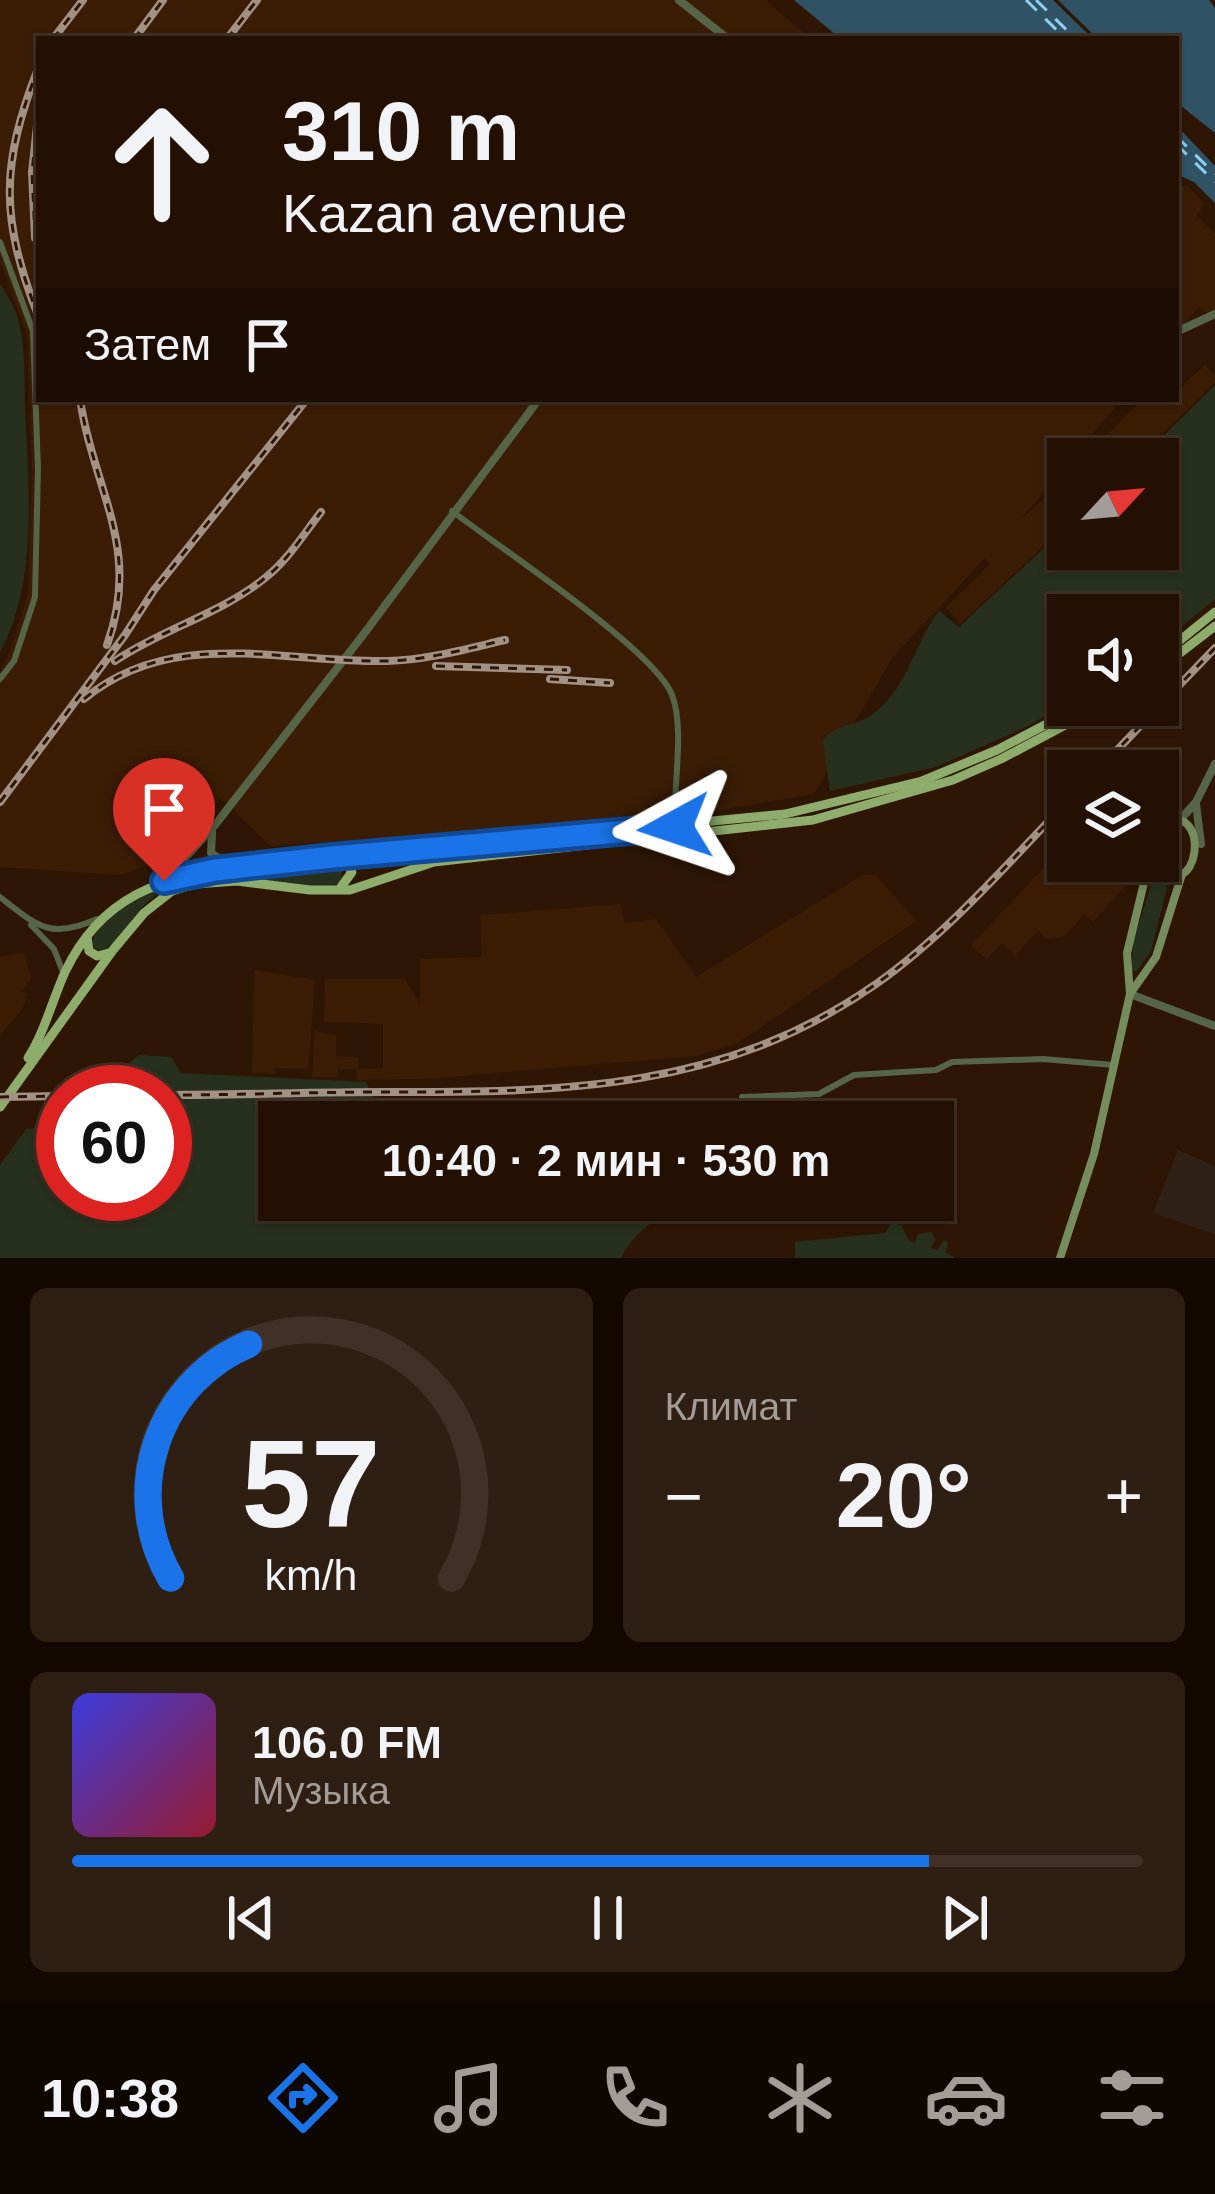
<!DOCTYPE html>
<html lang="ru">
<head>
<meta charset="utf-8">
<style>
  :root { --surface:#231003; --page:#2f1e12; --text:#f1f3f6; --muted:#a39d9a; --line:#403025; --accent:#1a73e8 }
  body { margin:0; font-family:Helvetica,sans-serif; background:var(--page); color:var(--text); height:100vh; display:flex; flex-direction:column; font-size:45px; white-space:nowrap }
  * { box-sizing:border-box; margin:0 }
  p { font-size:39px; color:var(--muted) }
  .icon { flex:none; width:66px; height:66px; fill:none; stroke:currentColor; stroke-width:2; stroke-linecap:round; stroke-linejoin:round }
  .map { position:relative; height:1258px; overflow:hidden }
  .drawer { display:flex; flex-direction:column; gap:30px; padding:30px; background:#130902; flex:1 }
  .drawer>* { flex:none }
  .hud { position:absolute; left:36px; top:36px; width:1143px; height:366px; border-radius:0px; box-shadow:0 3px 9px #0004,0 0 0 3px var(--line); background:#231003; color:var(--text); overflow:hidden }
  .needle { width:78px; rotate:64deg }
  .buttons { position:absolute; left:1047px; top:438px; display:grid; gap:24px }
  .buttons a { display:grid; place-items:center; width:132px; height:132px; border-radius:0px; background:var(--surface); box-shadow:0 3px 9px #0004,0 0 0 3px var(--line); font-size:60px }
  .speed { position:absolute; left:36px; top:1065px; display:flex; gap:24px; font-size:60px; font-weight:700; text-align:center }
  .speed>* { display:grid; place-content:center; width:156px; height:156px; border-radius:50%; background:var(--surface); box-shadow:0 3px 9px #0004,0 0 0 3px var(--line); line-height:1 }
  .speed .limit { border:18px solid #d22; background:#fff; color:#111 }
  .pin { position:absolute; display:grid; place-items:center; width:102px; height:102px; color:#fff; margin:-123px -51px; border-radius:50% 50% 50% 0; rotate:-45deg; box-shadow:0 0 12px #0007 }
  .pin .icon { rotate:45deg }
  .me { position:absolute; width:132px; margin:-66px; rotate:265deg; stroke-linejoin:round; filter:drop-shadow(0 0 9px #0008) }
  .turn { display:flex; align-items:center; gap:42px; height:252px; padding:0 48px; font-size:54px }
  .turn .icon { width:156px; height:156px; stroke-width:2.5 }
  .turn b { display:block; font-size:84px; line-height:102px }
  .then { display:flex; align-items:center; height:114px; padding:0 48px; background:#0003; gap:24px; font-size:45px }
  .big { font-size:90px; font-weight:700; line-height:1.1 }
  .drawer .widget { flex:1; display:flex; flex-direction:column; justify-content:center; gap:18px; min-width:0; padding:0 42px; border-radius:18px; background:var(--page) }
  .drawer .dial { align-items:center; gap:0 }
  .dial svg { height:312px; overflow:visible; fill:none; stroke:var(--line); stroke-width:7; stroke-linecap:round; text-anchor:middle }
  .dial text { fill:var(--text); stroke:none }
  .song { display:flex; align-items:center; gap:36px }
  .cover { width:144px; height:144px; border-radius:18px; background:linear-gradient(135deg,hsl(240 70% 55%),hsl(350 70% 35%)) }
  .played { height:12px; border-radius:6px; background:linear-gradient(90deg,var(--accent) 80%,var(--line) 80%) }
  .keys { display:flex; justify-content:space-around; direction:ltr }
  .heat { display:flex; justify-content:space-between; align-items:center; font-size:66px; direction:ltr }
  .drawer .tiles { flex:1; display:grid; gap:30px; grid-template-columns:1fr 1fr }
  .widget:last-child { grid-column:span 2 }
  .trip { position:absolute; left:258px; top:1101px; width:696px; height:120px; border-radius:0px; background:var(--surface); box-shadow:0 3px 9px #0004,0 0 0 3px var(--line); font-weight:700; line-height:120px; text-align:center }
  .tabs { display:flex; height:192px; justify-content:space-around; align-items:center; background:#0e0601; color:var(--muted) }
  .tabs .icon { width:84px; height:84px }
  .tabs .selected { color:var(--accent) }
  .tabs b { font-size:54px; color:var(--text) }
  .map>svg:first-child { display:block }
  .built { fill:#3b1d05 }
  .education { fill:#302116 }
  .green { fill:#27301c }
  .water { fill:#2f5364 }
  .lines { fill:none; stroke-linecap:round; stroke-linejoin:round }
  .ferry { stroke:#8eceef; stroke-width:3; stroke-dasharray:15 12; stroke-linecap:butt }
  .minor { stroke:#566547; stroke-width:6 }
  .tertiary { stroke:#566547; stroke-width:8 }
  .secondary { stroke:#758d5d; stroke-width:8 }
  .primary { stroke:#8ead6d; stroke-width:9 }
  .rail-casing { stroke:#a29185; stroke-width:8 }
  .rail { stroke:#2f1604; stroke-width:3; stroke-dasharray:9; stroke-linecap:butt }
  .route-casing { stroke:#114b97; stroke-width:30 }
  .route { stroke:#1a73e8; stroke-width:21 }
</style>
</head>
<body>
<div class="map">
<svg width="1215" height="1258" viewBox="0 0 1215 1258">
  <rect width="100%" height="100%" fill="#2f1604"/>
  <g class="built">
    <polygon points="0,0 766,0 810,39 39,39 39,399 1122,399 1021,519 1066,480 1068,474 1068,523 960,624 946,607 990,564 985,558 892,658 814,794 680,817 270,846 221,798 175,855 120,875 0,867 0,671 12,646 28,593 32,468 27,335 0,261"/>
    <polygon points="1176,183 1187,186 1205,204 1196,215 1215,234 1215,312 1209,315 1198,307 1176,333"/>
    <polygon points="1205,365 1215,376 1215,382 1137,459 1084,459 1143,399 1176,399 1176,391"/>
    <polygon points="1068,842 1068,861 1137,861 1137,872 1093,922 1084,914 1065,936 1048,939 1038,931 1015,955 1002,943 986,959 971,945"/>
    <polygon points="863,875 876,875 916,921 738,1043 696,1056 426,1079 357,1080 356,1069 338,1069 337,1077 312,1077 315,1031 336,1035 336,1056 358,1057 358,1069 383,1068 383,1024 324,1022 325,979 405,979 420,1004 420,959 482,957 480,915 621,904 624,923 656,919 696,977"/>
    <polygon points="25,953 31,979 22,991 27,994 23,1008 0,1035 0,956"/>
    <polygon points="254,970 315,980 308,1069 275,1068 275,1074 252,1073"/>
  </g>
  <polygon class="education" points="1178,1150 1215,1166 1215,1234 1153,1213"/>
  <g class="green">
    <path d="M0 283C5 293 13 304 17 315 26 344 24 378 25 407 28 487 39 579 0 652Z"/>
    <path d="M1215 385V599L1158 646V615H1068V703L1028 726 936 767 830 791 823 741C834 723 856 727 872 715 909 687 913 645 939 611L959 627 1068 526V549H1158V459H1140Z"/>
    <path d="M329 863 342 871 340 882 331 887C274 890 202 856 152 898 135 912 124 933 108 949L96 950 92 945C107 873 271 868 329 863Z"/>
    <polygon points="1163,878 1167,888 1151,951 1136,972 1132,970 1133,943 1152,882"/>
    <path d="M139 1055 171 1057 181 1073 366 1082 375 1101 682 1099 694 1122H279V1200H699C664 1213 639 1224 621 1258H0V1165L26 1129 63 1127V1194H165V1092H79L81 1075 123 1068Z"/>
    <polygon points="892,1223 901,1225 909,1241 915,1243 918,1234 932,1232 935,1240 930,1248 937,1250 944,1240 948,1242 946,1252 955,1258 795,1258 795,1242 885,1233"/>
  </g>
  <g class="water">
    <polygon points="794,0 1053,0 1093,39 841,39"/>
    <polygon points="1058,0 1209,0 1215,8 1215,133 1176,102 1176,39 1098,39"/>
    <polygon points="1176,125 1215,166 1215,203 1194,182 1176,174"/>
  </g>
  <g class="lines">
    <g class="ferry">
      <polyline points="1026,0 1066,39"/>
      <polyline points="1036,0 1076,39"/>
      <polyline points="1176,136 1215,174"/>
      <polyline points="1176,144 1215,182"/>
    </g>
    <g class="minor">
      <polyline points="0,242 33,331 38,469 35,597 14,661 0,679"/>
      <path d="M452 511C497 546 655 650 672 695 685 728 673 787 675 824"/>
      <path d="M0 897C37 926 50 940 97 919"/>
      <polyline points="31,925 54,949 63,972"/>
      <polyline points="742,1097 819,1094 854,1075 936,1070 952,1062 1043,1059 1113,1065"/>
    </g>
    <g class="tertiary">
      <polyline points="679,0 728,39"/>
      <polyline points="1176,332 1215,314"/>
      <polyline points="1196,804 1201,844"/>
      <polyline points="1180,820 1196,802 1215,764"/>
      <polyline points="212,832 211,853 229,865"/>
      <polyline points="164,881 215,825 363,635 539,399"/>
      <polyline points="1130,994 1215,1026"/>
    </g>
    <g class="secondary">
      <path d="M1149 861C1201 918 1215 794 1158 824"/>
      <polyline points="1130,994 1127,953 1149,862"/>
      <polyline points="1060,1258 1094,1154 1130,994 1156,957 1182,874"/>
    </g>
    <g class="primary">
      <polyline points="1158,658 1215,612"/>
      <polyline points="1158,670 1215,626"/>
      <polyline points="336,858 345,861 352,872 341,887"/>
      <polyline points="87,937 89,951 97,956 109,953"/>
      <path d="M28 1058C45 1031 52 1001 65 972 101 896 160 877 239 867L785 814 922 781 997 750 1083 705"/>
      <polyline points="0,1107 113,950 144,913 172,891 195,884 237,881 310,890 350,890 434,862 813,820 953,780 1001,759 1103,705"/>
    </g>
    <defs>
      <g id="rail">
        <polyline points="53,39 83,0"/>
        <polyline points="134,39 163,0"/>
        <polyline points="227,39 257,0"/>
        <path d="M39 66C0 166 0 218 39 318"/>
        <polyline points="37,226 39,291"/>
        <polyline points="35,238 32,172 39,107"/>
        <path d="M80 399C94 492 142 548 107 645"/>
        <path d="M115 661C162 629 221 614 265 578 288 560 303 535 321 512"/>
        <polyline points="436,666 567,670"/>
        <polyline points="550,679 610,683"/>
        <path d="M84 699C173 626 282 663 387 661 427 660 466 649 505 640"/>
        <polyline points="1097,771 1215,648"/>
        <polyline points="0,802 125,635 154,590 307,399"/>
        <path d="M165 1095C238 1095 312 1092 385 1092 563 1092 723 1091 876 984 948 933 1007 864 1068 801"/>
        <polyline points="0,1097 63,1096"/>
      </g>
    </defs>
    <use href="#rail" class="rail-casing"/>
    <use href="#rail" class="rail"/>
  </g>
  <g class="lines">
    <defs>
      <polyline id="route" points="164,881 215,870 332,857 675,827"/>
    </defs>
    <use href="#route" class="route-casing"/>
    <use href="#route" class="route"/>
  </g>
</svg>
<div class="buttons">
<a><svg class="needle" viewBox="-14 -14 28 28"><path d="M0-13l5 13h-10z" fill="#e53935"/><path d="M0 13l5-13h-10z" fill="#a39d9a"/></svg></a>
<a><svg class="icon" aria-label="sound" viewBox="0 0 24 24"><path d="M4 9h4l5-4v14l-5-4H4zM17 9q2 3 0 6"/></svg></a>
<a><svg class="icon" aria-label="layers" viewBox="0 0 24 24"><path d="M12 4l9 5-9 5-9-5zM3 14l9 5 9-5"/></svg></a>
</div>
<div class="speed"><div class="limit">60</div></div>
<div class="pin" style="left:164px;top:881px;background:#d93025"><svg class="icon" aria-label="arrive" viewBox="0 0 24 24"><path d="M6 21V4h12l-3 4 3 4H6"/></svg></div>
<svg class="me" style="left:675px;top:827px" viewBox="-20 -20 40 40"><path d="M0-17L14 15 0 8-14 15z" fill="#1a73e8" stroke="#fff" stroke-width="4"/></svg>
<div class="trip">10:40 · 2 мин · 530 m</div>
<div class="hud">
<div class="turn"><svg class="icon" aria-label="ahead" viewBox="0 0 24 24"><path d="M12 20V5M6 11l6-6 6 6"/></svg><div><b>310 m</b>Kazan avenue</div></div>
<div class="then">Затем<svg class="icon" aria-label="arrive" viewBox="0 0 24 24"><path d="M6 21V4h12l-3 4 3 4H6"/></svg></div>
</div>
</div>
<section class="drawer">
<div class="tiles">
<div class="widget dial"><svg viewBox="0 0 100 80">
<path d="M14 69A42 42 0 1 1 86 69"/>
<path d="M14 69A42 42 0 0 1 34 9" stroke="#1a73e8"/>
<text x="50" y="56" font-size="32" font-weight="700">57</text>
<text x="50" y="72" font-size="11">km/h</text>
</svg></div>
<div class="widget"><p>Климат</p>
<div class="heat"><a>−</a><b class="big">20°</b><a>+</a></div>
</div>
<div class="widget">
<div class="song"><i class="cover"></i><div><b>106.0 FM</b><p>Музыка</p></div></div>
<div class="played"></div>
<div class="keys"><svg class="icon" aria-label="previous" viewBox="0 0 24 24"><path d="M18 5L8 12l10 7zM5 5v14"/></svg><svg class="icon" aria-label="pause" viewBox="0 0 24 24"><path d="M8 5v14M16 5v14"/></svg><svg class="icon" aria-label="next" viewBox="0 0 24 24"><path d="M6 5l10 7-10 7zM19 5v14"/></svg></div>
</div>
</div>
</section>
<nav class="tabs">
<b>10:38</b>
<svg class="icon selected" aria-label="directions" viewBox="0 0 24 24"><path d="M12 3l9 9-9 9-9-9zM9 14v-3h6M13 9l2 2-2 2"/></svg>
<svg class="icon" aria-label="music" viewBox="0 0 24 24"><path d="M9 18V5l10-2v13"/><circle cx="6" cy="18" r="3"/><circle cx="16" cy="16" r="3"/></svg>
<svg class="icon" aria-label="phone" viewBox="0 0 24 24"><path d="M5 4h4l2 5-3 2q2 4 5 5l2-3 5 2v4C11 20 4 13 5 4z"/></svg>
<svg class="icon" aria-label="climate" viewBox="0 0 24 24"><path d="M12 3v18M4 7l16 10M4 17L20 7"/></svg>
<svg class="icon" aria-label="car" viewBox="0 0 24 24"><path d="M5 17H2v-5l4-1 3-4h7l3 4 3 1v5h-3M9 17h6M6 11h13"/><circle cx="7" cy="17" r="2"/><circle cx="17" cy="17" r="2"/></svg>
<svg class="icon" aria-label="filters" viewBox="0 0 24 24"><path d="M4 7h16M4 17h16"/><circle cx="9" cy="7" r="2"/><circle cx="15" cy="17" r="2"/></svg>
</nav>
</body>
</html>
